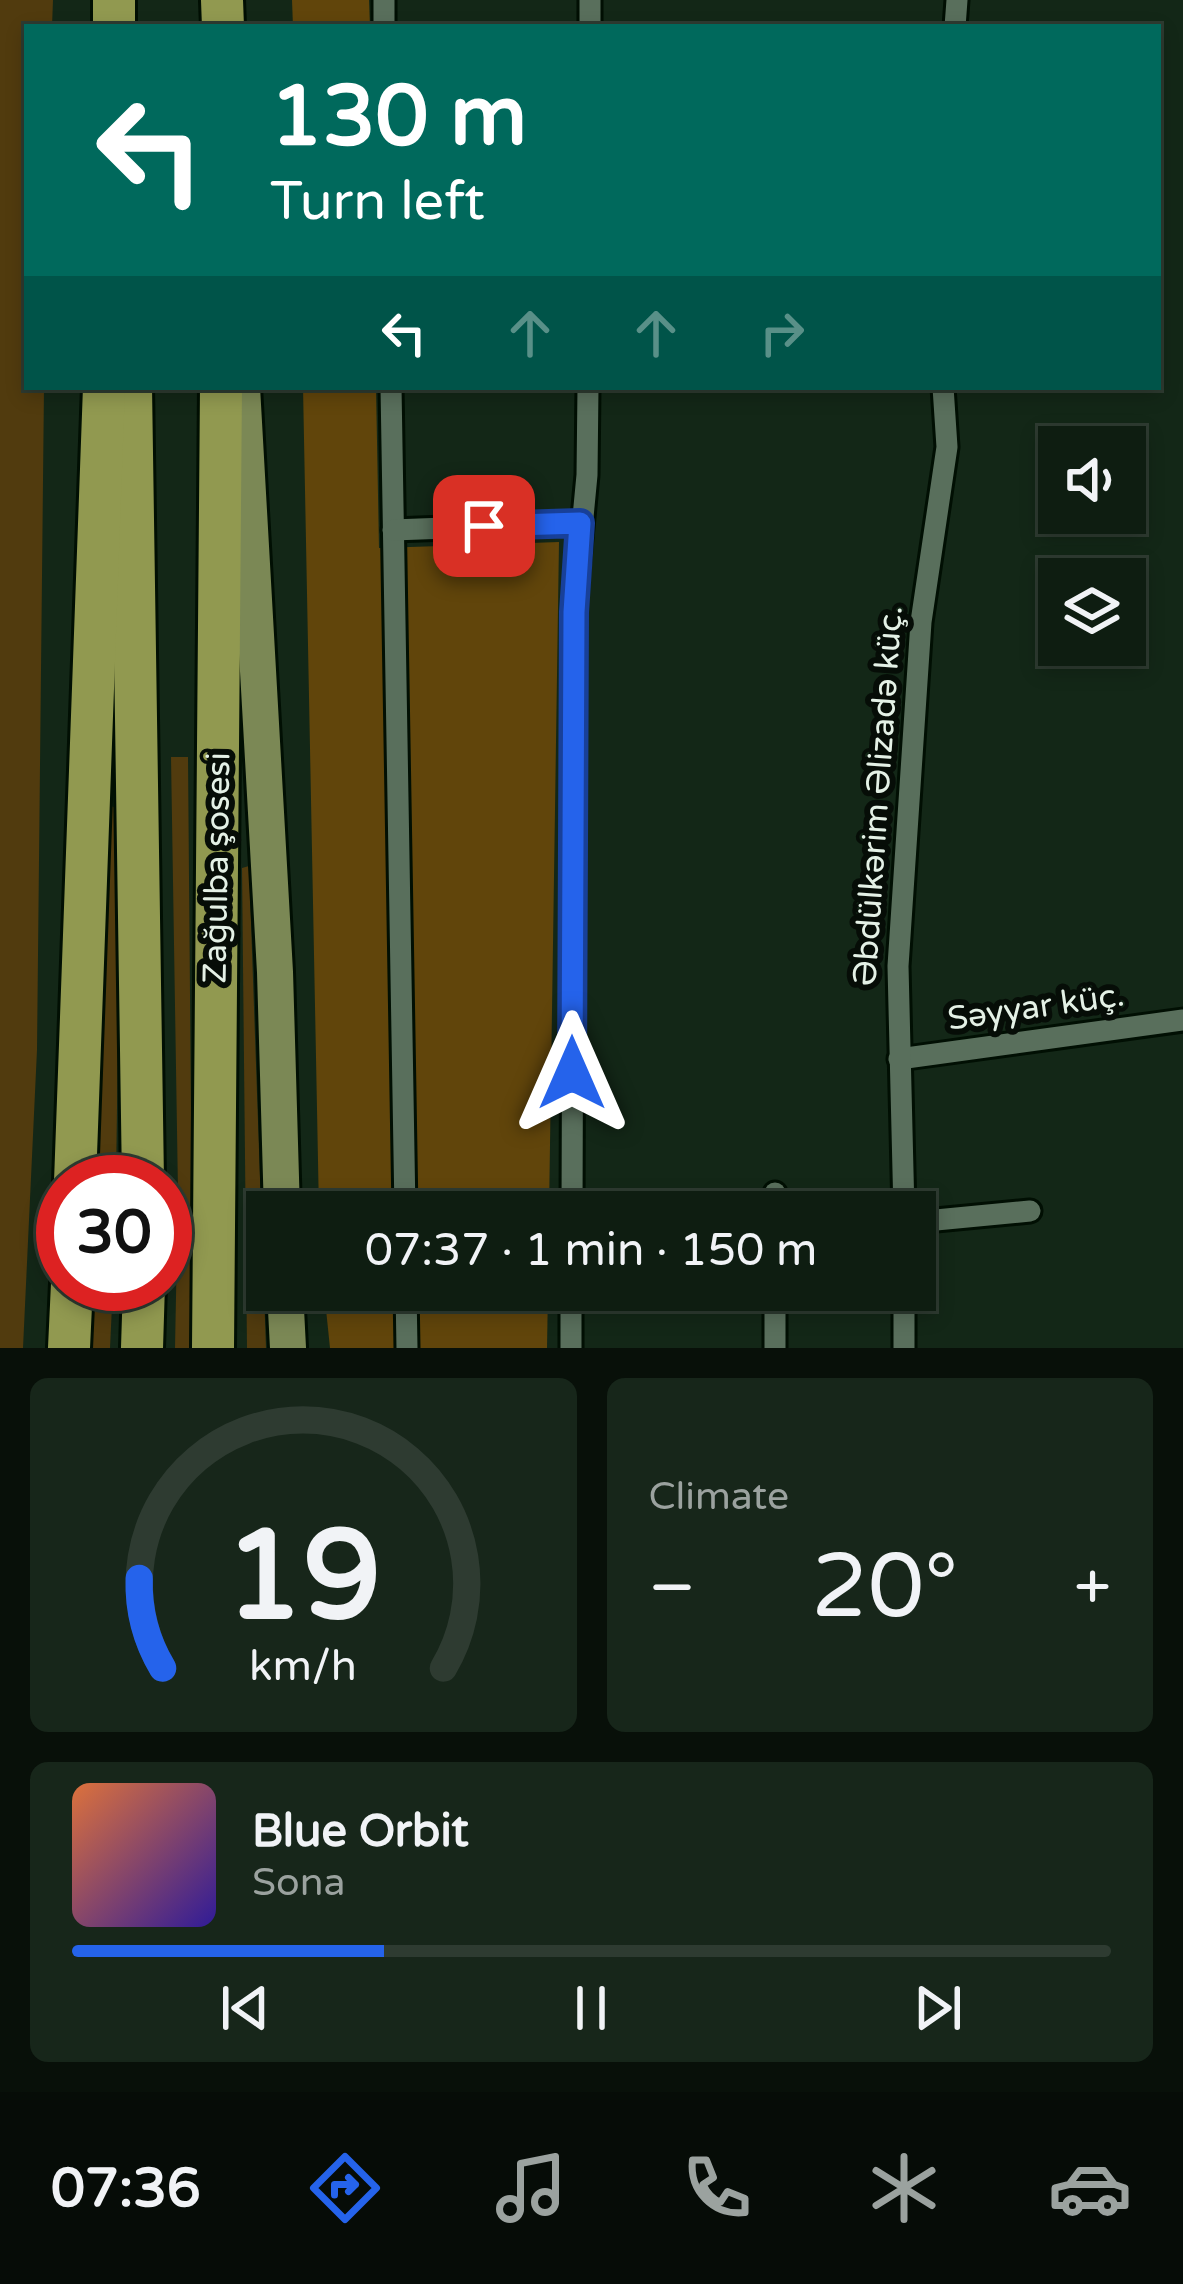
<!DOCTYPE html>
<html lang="en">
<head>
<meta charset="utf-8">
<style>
  :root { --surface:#0e1d11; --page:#17261a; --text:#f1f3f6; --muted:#9ba29f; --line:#2e3b31; --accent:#2563eb }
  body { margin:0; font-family:"Varela Round",sans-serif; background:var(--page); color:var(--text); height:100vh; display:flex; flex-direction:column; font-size:45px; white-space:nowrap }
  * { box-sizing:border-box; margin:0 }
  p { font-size:39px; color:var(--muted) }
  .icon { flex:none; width:66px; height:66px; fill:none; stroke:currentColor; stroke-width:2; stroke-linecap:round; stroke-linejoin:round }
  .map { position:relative; height:1348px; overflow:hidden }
  .details { display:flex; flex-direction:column; gap:30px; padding:30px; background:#081009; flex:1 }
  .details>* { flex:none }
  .guide { position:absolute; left:24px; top:24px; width:1137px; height:366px; border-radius:0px; box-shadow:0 6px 18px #0003,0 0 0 3px var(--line); background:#00695c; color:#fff; overflow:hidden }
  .tools { position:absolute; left:1038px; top:426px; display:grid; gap:24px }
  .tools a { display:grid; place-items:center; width:108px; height:108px; border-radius:0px; background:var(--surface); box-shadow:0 6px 18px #0003,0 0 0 3px var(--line); font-size:60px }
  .speed { position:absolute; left:36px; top:1155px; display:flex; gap:24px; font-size:60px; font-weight:700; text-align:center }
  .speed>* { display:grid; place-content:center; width:156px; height:156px; border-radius:50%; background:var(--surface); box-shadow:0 6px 18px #0003,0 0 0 3px var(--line); line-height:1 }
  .speed .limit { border:18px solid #d22; background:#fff; color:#111 }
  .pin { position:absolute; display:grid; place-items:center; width:102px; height:102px; color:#fff; margin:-51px; border-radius:24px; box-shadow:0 6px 18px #0006 }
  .me { position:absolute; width:132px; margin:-66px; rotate:0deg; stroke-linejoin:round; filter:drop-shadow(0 0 9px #0008) }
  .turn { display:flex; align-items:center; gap:42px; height:252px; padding:0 48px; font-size:54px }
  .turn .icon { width:156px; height:156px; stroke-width:2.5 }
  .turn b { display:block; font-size:84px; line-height:102px }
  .lanes { display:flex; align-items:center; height:114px; padding:0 48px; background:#0003; justify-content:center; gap:60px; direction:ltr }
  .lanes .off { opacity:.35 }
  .big { font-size:90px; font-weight:600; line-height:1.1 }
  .details .card { flex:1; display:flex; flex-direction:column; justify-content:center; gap:18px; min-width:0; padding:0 42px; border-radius:18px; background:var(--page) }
  .details .dial { align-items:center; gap:0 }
  .dial svg { height:312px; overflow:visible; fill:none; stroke:var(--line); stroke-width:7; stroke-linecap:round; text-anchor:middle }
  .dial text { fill:var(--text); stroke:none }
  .song { display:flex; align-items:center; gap:36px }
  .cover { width:144px; height:144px; border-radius:18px; background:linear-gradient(135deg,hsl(20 70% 55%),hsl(250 70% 35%)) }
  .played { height:12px; border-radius:6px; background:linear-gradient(90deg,var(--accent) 30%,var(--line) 30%) }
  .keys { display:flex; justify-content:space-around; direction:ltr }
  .heat { display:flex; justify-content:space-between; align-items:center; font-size:66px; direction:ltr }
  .details .tiles { flex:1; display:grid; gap:30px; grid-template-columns:1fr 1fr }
  .card:last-child { grid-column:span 2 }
  .trip { position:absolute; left:246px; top:1191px; width:690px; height:120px; border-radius:0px; background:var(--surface); box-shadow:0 6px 18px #0003,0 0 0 3px var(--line); font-weight:600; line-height:120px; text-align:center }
  .tab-bar { display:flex; height:192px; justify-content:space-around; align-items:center; background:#060c07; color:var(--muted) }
  .tab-bar .icon { width:84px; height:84px }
  .tab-bar .active { color:var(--accent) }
  .tab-bar b { font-size:54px; color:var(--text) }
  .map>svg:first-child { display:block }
  .green { fill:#513b0e }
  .forest { fill:#61450b }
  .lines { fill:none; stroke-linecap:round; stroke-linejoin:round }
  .street-casing { stroke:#010f03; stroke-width:27 }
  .primary-casing { stroke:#010f03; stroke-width:42 }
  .highway-casing { stroke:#010f03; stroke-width:48 }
  .street { stroke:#596f5c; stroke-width:21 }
  .primary { stroke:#7b8855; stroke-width:36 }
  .highway { stroke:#919950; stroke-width:42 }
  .route-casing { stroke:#184099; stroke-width:30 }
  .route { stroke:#2563eb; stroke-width:21 }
  .labels { text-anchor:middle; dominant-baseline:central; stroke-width:12; stroke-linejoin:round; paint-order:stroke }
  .street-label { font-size:33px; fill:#e4f1e6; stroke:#060d07 }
</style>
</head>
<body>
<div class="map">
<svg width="1183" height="1348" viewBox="0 0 1183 1348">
  <rect width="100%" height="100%" fill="#132717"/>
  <g class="green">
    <polygon points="0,0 53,0 52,27 27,27 27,387 44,387 37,1050 23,1348 0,1348"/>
    <polygon points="171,757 188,757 193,1348 175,1348 178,1192"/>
    <polygon points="111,806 121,810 116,1182 96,1182"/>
    <polygon points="249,866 266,1348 247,1348 242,868"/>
    <polygon points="91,1284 113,1284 110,1348 87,1348"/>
  </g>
  <g class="forest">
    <polygon points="292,0 369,0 370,27 293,27"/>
    <polygon points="303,387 376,387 379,548 559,542 549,1212 319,1212"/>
    <polygon points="324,1290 548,1290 547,1348 330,1348"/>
  </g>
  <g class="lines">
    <defs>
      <g id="street">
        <polyline points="384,0 384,27"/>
        <polyline points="590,27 590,0"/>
        <polyline points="955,27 957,0"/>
        <polyline points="391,387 405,1212"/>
        <polyline points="393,530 580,523"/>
        <polyline points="899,1059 1183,1020"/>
        <polyline points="775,1193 775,1212"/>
        <polyline points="572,1212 574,612 587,475 588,387"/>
        <polyline points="904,1212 898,966 921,622 947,447 943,387"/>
        <polyline points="915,1222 1030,1211"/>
        <polyline points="406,1290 407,1348"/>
        <polyline points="775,1290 775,1348"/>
        <polyline points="571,1348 571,1290"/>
        <polyline points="904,1348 904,1290"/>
      </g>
      <g id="primary">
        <polyline points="242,387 275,972 282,1212"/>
        <polyline points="285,1290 288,1348"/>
      </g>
      <g id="highway">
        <polyline points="114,0 114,27"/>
        <polyline points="222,0 223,27"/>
        <polyline points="131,387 143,1182"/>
        <polyline points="75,1182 104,387"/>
        <polyline points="69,1348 72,1284"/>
        <polyline points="142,1348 144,1284"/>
        <polyline points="213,1348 221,387"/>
      </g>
    </defs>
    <use href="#street" class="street-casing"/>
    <use href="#primary" class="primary-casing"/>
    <use href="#highway" class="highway-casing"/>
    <use href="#street" class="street"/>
    <use href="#primary" class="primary"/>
    <use href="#highway" class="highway"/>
  </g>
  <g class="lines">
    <defs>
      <polyline id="route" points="484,526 580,523 574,612 572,1073"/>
    </defs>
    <use href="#route" class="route-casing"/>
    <use href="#route" class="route"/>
  </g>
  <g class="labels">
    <g class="street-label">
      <text transform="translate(878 796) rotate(-86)">Əbdülkərim Əlizadə küç.</text>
      <text transform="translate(217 868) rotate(-89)">Zağulba şosesi</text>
      <text transform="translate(1036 1007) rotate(-8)">Səyyar küç.</text>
    </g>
  </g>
</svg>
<div class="tools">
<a><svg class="icon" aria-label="sound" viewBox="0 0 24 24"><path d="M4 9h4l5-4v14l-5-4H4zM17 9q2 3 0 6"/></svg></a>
<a><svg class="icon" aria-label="layers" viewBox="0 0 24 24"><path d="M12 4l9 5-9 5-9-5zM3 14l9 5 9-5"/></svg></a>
</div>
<div class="speed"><div class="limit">30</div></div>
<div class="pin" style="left:484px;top:526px;background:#d93025"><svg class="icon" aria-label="arrive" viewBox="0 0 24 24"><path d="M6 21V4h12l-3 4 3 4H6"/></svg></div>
<svg class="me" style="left:572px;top:1073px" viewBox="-20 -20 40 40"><path d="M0-17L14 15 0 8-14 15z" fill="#2563eb" stroke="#fff" stroke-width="4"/></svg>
<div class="trip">07:37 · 1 min · 150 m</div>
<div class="guide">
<div class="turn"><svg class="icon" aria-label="left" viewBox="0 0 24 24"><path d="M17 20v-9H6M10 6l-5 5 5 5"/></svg><div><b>130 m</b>Turn left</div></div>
<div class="lanes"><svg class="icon" aria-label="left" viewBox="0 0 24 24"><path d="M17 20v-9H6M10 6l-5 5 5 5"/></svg><svg class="icon off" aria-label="ahead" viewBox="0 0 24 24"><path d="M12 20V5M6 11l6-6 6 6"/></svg><svg class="icon off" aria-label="ahead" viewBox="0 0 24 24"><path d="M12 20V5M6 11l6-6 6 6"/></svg><svg class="icon off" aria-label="right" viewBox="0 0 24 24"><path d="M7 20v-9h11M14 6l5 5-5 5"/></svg></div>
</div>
</div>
<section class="details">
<div class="tiles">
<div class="card dial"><svg viewBox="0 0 100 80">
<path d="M14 69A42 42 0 1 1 86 69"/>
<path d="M14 69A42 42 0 0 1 8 46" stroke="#2563eb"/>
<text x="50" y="56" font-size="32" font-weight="700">19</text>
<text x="50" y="72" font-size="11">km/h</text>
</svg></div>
<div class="card"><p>Climate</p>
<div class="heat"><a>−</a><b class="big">20°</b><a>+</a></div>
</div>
<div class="card">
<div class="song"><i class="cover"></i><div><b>Blue Orbit</b><p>Sona</p></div></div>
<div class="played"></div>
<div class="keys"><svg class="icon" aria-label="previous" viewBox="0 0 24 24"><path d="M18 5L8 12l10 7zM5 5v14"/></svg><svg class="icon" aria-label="pause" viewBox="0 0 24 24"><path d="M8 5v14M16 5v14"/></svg><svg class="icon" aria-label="next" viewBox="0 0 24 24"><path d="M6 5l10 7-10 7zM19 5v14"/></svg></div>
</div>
</div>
</section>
<nav class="tab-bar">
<b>07:36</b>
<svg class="icon active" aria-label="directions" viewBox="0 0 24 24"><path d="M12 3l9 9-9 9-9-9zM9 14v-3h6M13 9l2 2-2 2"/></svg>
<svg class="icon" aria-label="music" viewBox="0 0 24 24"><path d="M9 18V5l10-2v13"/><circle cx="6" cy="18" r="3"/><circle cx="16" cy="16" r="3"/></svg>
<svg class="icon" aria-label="phone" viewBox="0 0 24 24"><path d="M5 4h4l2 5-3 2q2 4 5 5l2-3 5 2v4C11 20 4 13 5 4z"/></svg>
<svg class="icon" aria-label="climate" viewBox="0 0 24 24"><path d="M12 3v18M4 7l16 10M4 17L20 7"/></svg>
<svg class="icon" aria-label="car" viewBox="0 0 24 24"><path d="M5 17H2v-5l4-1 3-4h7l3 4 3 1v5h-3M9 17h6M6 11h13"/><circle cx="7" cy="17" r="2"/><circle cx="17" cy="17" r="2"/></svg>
</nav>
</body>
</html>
